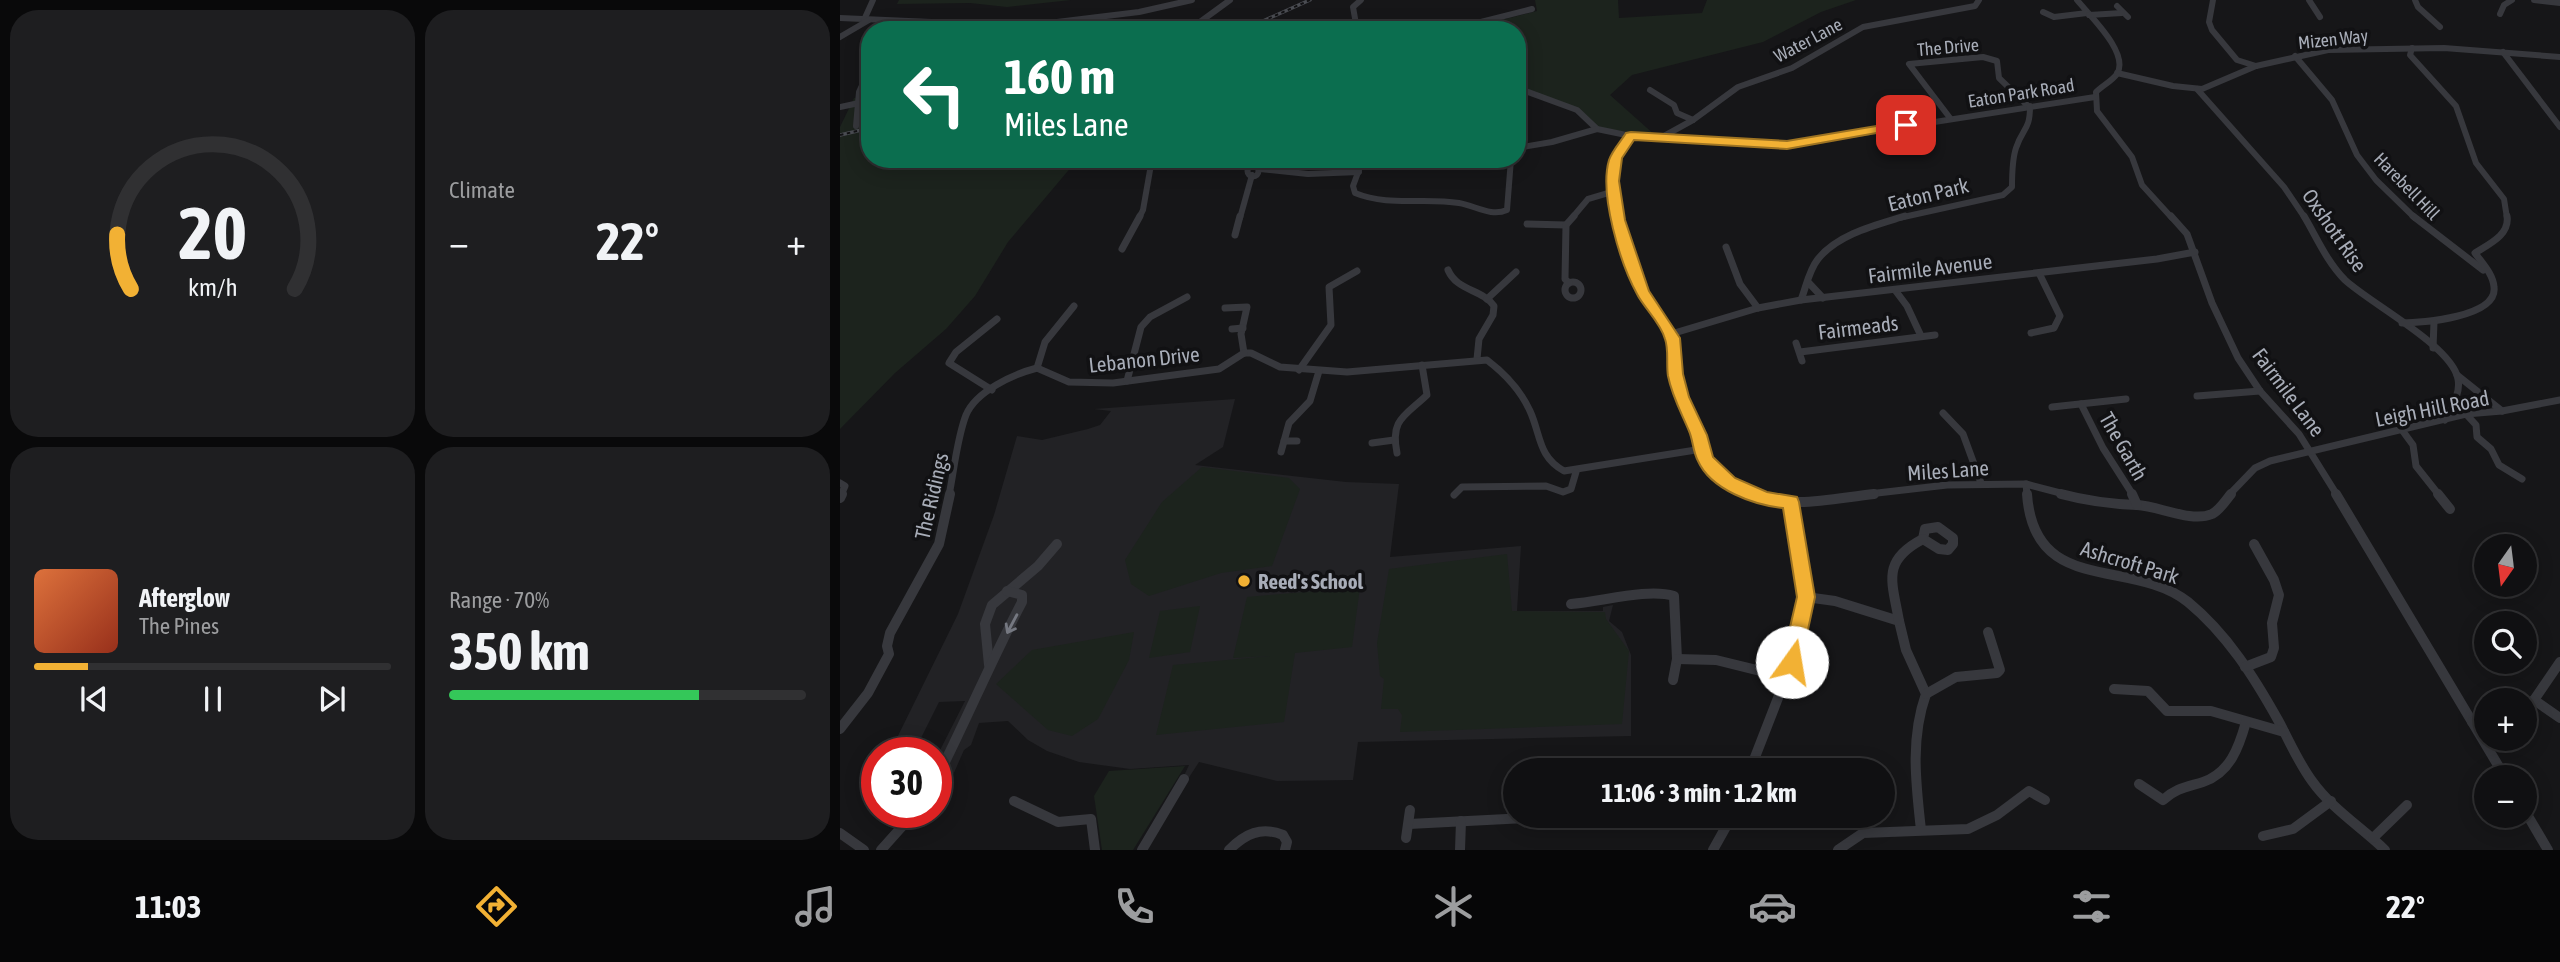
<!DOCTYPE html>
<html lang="en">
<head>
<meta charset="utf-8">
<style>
  :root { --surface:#101012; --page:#1e1e20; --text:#f1f3f6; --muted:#9c9d9f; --line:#303032; --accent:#f2b134 }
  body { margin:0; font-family:"Asap Condensed",sans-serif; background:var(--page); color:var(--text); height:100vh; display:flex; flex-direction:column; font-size:26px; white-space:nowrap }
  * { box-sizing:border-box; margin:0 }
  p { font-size:23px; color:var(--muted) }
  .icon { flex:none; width:38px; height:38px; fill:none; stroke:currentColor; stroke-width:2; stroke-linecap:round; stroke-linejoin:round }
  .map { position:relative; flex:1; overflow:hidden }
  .drawer { display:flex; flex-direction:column; gap:10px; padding:10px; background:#09090a; width:840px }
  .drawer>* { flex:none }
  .guide { position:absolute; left:21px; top:21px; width:665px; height:147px; border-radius:28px; box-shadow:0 4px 18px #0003,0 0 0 2px var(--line); background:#0b6e4f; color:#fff; overflow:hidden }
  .needle { width:46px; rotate:194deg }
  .buttons { position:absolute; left:1634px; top:534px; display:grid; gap:14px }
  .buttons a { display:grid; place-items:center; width:63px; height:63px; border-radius:50%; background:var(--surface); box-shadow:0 4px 18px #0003,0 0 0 2px var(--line); font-size:35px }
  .speed { position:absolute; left:21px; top:737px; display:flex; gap:14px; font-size:35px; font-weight:700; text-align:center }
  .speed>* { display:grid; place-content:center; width:91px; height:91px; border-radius:50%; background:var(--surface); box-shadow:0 4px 18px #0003,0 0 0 2px var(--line); line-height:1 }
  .speed .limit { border:10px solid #d22; background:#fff; color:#111 }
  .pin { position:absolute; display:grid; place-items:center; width:60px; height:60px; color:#fff; margin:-30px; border-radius:14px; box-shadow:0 4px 10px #0006 }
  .me { position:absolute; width:77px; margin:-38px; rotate:13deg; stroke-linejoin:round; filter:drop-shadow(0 0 5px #0008) }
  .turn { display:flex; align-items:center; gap:24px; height:147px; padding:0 28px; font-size:32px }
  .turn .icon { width:91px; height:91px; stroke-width:2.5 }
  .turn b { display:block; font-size:49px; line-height:60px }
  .big { font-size:52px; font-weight:700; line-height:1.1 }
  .drawer .tile { flex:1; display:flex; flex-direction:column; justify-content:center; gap:10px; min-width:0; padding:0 24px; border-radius:28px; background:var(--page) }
  .drawer .dial { align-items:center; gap:0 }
  .dial svg { height:182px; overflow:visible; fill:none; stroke:var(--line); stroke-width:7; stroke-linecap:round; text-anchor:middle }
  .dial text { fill:var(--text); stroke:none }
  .song { display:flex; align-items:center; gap:21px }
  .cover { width:84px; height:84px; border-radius:10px; background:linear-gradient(135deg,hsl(20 70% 55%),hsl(10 70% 35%)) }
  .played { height:7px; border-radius:4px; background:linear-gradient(90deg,var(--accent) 15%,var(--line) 15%) }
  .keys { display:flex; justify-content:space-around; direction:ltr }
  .heat { display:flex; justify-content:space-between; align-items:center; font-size:38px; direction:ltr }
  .charge { height:10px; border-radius:5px; background:linear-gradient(90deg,#34c759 70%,var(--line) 0) }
  .drawer .tiles { flex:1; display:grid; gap:10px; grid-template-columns:repeat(2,1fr) }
  .trip { position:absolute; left:663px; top:758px; width:392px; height:70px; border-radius:35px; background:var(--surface); box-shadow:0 4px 18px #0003,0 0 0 2px var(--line); font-weight:700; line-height:70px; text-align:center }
  .menu { display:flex; height:112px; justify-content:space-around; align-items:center; background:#060607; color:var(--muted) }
  .menu .icon { width:49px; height:49px }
  .menu .on { color:var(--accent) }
  .menu b { font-size:32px; color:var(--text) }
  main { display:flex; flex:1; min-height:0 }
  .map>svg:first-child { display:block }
  .built { fill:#222225 }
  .green { fill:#1c231d }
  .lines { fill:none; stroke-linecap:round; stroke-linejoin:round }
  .minor-far2 { stroke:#37383d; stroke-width:6 }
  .minor-far1 { stroke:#37383d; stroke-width:7 }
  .minor { stroke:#37383d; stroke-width:10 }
  .rail-casing { stroke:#4a4c52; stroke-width:3.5 }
  .rail { stroke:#111113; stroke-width:2; stroke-dasharray:3.5; stroke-linecap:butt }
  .oneway { stroke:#757881 }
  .route { fill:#f2b134; stroke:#9d7322; stroke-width:2 }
  .poi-dot { fill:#f2b134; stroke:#111113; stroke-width:2.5 }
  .labels { text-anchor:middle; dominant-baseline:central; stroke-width:7; stroke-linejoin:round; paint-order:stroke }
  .far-street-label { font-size:18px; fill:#a8adb8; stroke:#111113 }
  .street-label { font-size:21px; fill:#a8adb8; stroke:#111113 }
  .poi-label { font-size:21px; font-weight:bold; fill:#a8adb8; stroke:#111113; text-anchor:start }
</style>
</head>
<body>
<main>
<section class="drawer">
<div class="tiles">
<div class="tile dial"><svg viewBox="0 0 100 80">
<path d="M14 69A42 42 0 1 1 86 69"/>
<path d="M14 69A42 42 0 0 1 8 45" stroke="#f2b134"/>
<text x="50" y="56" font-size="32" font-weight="700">20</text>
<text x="50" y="72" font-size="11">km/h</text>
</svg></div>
<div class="tile"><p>Climate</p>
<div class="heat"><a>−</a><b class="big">22°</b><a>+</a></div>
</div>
<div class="tile">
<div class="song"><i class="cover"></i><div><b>Afterglow</b><p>The Pines</p></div></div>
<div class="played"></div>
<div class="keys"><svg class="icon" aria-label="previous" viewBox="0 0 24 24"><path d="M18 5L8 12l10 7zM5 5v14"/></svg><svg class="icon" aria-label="pause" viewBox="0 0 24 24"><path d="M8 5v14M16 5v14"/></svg><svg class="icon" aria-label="next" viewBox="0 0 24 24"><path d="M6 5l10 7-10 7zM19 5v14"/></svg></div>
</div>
<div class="tile"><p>Range · 70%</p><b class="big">350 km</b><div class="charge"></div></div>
</div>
</section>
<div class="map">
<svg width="1720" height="850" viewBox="0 0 1720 850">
  <rect width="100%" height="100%" fill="#161618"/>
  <polygon class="built" points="395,399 383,447 355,465 506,482 559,484 550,557 681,546 677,611 763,611 763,607 773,605 769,621 782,632 791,655 791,736 518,742 513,780 437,781 359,762 348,779 342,780 349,765 290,769 239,762 207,751 188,740 168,721 139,723 131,745 124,750 113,775 96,798 96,758 125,701 99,702 74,752 50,752 118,614 154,515 177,436 202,440 248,429 260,425 271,411 254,409"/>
  <g class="green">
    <polygon points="59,0 231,0 167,7 130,3 57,4"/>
    <polygon points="695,0 778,0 779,18 862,13 867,0 1016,0 981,12 923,42 792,75 770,95 816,136 758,128 738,109 677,88 677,30 622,30 697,11"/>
    <polygon points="30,96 30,159 238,159 168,242 135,296 106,329 55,373 0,429 0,127 14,98"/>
    <polygon points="362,467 449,478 460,489 432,566 381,573 309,596 291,584 285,560 322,502"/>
    <polygon points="667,554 672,611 765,612 766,619 789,651 782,724 560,732 562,715 558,709 541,709 544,679 540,676 537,643 549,569"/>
    <polygon points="520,587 512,647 455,653 444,722 316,735 333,665 430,656 393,658 407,597"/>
    <polygon points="360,606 350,652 309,658 320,611"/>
    <polygon points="294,632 289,660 258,719 232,736 208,730 156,684 192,650"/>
    <polygon points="345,766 293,850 262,850 254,796 269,771"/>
  </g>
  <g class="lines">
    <g class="minor-far2">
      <path d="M1237 0C1249 15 1290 53 1277 74 1272 81 1262 86 1256 92L1257 111 1292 157 1302 185 1332 218"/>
      <polyline points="1373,0 1369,22 1372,30 1397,60 1416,66"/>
      <polyline points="1469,0 1480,17"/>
      <polyline points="1575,0 1578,7 1600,27"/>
      <polyline points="1694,0 1720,3"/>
      <polyline points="1277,6 1288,17"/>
      <polyline points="1203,12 1214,17 1247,13"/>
      <polyline points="1660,14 1664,5 1672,0"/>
      <polyline points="1249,15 1282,13"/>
      <polyline points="0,18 184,26 299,12 352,0"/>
      <polyline points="24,20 33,0"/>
      <polyline points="516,24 513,7 521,0"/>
      <polyline points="317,30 332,25 349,30"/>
      <polyline points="349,30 390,0"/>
      <polyline points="493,30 516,24 527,26 529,30"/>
      <polyline points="609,30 692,9"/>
      <polyline points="0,37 29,20"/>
      <polyline points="1572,48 1570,55 1616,106 1636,163 1664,199 1667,218"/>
      <polyline points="1663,52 1720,127"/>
      <polyline points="1455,56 1492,100 1517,155 1536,180 1575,218"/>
      <polyline points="1277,73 1333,86 1362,89 1416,66 1488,50 1604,48 1720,57"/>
      <polyline points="677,88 737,110 757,129 791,136 947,145 1255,97"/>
      <polyline points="1357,89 1444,187 1465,218"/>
      <polyline points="810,90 834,105 837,113 853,120"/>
      <polyline points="0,107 19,103"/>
      <polyline points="1110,118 1069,64 1143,57 1157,61 1159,78 1189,107"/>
      <polyline points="17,123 30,117"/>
      <polyline points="16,126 19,92 30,68"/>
      <polyline points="824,136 853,120 898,87 952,68 1023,27 1135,6 1139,0"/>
      <polyline points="677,148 712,142 757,129"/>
      <path d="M523 159 513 186 515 193C549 207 584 197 619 203 636 206 651 217 667 210L671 159"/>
      <circle cx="413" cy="171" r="5.5"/>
      <polyline points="420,169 468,174 519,172"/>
      <polyline points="299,218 303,210 312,159"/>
      <polyline points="400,218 412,175"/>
      <polyline points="732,218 748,199 775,191"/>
      <path d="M778 218C773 179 767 169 791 136"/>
      <path d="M1059 218 1163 195 1172 187C1172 174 1172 160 1176 148 1183 127 1190 131 1190 106"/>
    </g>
    <g class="minor-far1">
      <polyline points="777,216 803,292 832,338 835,374 841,397 859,435 863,455 870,468 889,483 917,495"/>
      <polyline points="1331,216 1347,234 1372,303 1398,358 1420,391 1459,434 1497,495"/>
      <path d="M1464 216C1477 238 1487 262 1505 280 1531 304 1612 346 1618 379 1621 394 1611 408 1605 420"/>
      <polyline points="1573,216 1643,270"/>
      <polyline points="687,224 726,225"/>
      <polyline points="395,235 400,216"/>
      <polyline points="886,247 900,284 918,308"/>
      <polyline points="282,249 300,216"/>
      <path d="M608 270C617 291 642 289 654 306L653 315 639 339 637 359"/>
      <circle cx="733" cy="290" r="8"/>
      <polyline points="968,282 983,298"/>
      <polyline points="729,283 725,279 726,225 734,216"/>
      <polyline points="1055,290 1067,306 1081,336"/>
      <polyline points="647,299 676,272"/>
      <path d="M961 300C966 287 969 270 978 259 998 234 1036 225 1065 216"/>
      <polyline points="385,308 407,307 401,334 404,353"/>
      <path d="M1562 323C1582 323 1658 317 1654 287 1653 274 1642 263 1635 253 1649 244 1670 235 1667 216"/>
      <polyline points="392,329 403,328"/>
      <polyline points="1191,333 1214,328 1220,316 1199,273"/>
      <polyline points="831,334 918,308 961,300 1317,259 1355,252"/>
      <polyline points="956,343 962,361"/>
      <polyline points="1593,348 1594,322"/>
      <polyline points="960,352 1095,335"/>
      <path d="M404 353H411L440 367 507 372 647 360C664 373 681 391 690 411 701 435 698 457 724 471L862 449"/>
      <polyline points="197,368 229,382 273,383 379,369 404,353"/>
      <polyline points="197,368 205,342 234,306"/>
      <polyline points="459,370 491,325 489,287 517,271"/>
      <polyline points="1617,375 1662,411"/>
      <polyline points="287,381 301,327 310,317 347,297"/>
      <polyline points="152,390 109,363 116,352 157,319"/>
      <polyline points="1357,396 1420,391"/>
      <polyline points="1241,404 1263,448 1293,495"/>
      <polyline points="1212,407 1286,399"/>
      <polyline points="1103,413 1123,434 1141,483"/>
      <polyline points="1626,414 1636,425 1637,437 1651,449 1659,465 1682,479"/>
      <polyline points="1562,430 1573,445 1576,466 1599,495"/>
      <polyline points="444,441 457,441"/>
      <polyline points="532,443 554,440"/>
      <polyline points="441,452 449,423 470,401 479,371"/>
      <path d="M557 453C550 419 565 416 587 395L582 365"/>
      <polyline points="0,483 5,486 1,495"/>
      <polyline points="1186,484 1187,495"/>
      <path d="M109 495C114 471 117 438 126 415 136 391 174 374 197 368"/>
      <polyline points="614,495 622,487 706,486 723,492 731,489 736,472"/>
      <polyline points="1020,495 1107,485 1186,484 1228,495"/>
      <polyline points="1389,495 1415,468 1430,461 1626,414 1662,411 1720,400"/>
    </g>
    <g class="minor">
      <path d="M913 494C951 510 995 498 1034 494"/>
      <path d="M1187 494C1194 597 1292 557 1348 602 1387 634 1414 677 1438 720 1449 740 1458 762 1472 781 1491 808 1521 827 1545 850"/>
      <path d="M1221 494C1247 501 1270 504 1297 505 1319 506 1351 523 1372 514 1380 510 1386 500 1391 494"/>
      <polyline points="1292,494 1297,505"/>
      <polyline points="1496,494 1665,777"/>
      <polyline points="1598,494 1610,509"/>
      <polyline points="0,498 2,494"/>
      <polygon points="1098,527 1113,538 1113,544 1108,550 1099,549 1083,539 1085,529"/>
      <path d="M966 597 995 601 1059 621 1066 650 1086 694C1070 739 1076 784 1081 830"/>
      <path d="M731 604C761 602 807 588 834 596L837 659 833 680"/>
      <path d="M1059 621C1052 581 1041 561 1083 539"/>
      <polyline points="837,659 876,660 945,677"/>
      <polyline points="149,665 145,624 152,605 198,566 217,544"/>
      <polyline points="1405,667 1431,657 1434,648 1432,623 1439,595 1434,580 1414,544"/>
      <polyline points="1274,689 1308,691 1327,711 1371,711 1444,732"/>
      <polyline points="1086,694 1116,677 1157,673 1160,670 1148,632"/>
      <polyline points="1694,700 1720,718"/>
      <polyline points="1685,706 1694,700 1720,662"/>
      <polyline points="1632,722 1647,719"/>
      <polyline points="0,729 28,693 49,654 47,646 50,633 99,544 110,494"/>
      <polyline points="910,770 952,662 966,597 951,502"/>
      <path d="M96 780C126 721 151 661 182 602V595L167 591"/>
      <path d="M1299 784 1323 800C1336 788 1347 787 1363 782 1390 773 1399 747 1406 722"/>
      <polyline points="174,801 218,822 251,819 255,850"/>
      <polyline points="1685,811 1708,850"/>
      <polyline points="726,816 762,820 780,816"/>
      <polyline points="569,824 724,816"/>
      <polyline points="0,833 24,850"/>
      <polyline points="1423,836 1453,829 1491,801"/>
      <polyline points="566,838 570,810"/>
      <polyline points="1533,838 1567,805"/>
      <polyline points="41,850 75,812"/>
      <polyline points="302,850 344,779"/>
      <path d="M389 850C405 834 421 826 443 835L447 842 445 850"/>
      <polyline points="620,850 621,821"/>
      <polyline points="873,850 892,816"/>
      <polyline points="998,850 1023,833 1128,829 1157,815 1189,791 1205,800"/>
    </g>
    <defs>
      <g id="rail">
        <polyline points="403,30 470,0"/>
        <polyline points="0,135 30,128"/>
      </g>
    </defs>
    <use href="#rail" class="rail-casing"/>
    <use href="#rail" class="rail"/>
  </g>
  <defs><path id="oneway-shaft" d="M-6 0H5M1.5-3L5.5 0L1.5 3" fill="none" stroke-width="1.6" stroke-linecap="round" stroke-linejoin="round" transform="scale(1.75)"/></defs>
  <use class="oneway" href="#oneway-shaft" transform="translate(172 624) rotate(118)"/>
  <path class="route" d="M1066 121 1070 122V127L947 149 794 140 782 158 779 181 785 220 809 291 840 338 843 374 849 397 867 435 873 457 895 478 927 492 957 497 959 502 975 597 961 662 958 668 952 671 945 668 942 662 957 597 943 508C914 505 871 490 858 461 853 452 853 440 849 431 841 412 832 396 828 376 826 364 829 350 825 339 821 323 804 308 797 294 780 263 759 194 769 160 772 151 781 141 786 133L791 132 947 141Z"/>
  <circle class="poi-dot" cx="404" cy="581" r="7"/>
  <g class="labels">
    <g class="far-street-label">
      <text transform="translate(1493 39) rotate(-6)">Mizen Way</text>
      <text transform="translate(968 40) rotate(-28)">Water Lane</text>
      <text transform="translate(1108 47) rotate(-5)">The Drive</text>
      <text transform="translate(1181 93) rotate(-9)">Eaton Park Road</text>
      <text transform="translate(1567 186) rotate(46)">Harebell Hill</text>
    </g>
    <g class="street-label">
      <text transform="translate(1088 194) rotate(-14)">Eaton Park</text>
      <text transform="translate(1495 230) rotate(55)">Oxshott Rise</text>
      <text transform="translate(1090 268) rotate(-7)">Fairmile Avenue</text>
      <text transform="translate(1018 327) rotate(-7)">Fairmeads</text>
      <text transform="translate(304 359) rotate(-6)">Lebanon Drive</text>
      <text transform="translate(1449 392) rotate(53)">Fairmile Lane</text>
      <text transform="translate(1592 408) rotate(-11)">Leigh Hill Road</text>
      <text transform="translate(1284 446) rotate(60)">The Garth</text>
      <text transform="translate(1108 470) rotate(-4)">Miles Lane</text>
      <text transform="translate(91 496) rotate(-77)">The Ridings</text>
      <text transform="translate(1290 562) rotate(17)">Ashcroft Park</text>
    </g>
    <g class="poi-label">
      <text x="418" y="581">Reed's School</text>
    </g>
  </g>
</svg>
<div class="buttons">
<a><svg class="needle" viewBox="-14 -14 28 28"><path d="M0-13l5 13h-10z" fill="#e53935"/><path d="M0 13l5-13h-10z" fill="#9c9d9f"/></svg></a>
<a><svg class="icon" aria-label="search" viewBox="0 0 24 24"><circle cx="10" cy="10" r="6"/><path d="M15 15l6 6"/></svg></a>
<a>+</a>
<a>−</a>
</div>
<div class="speed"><div class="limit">30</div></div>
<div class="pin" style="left:1066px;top:125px;background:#d93025"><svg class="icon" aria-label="arrive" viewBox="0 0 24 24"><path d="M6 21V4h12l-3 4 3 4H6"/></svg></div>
<svg class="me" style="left:952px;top:662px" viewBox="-20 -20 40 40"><circle r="19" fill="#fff"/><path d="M0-13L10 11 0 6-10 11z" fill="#f2b134"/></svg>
<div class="trip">11:06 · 3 min · 1.2 km</div>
<div class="guide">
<div class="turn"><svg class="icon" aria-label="left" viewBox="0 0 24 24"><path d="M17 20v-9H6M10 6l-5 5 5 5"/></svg><div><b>160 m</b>Miles Lane</div></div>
</div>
</div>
</main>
<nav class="menu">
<b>11:03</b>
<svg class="icon on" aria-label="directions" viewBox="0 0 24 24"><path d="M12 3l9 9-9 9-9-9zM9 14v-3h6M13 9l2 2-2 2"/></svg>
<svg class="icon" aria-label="music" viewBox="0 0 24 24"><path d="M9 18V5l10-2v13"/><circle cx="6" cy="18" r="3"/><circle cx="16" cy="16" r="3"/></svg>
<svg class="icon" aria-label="phone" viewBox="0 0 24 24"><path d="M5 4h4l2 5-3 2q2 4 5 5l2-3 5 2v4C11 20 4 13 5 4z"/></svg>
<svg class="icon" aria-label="climate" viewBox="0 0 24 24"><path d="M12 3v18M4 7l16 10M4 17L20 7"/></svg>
<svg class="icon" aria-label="car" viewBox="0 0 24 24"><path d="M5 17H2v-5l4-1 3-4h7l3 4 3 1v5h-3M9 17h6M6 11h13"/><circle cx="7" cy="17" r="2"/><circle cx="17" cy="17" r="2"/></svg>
<svg class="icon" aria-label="filters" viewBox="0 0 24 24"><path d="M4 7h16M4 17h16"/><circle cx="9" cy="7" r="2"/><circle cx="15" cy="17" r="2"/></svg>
<b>22°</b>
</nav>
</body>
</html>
